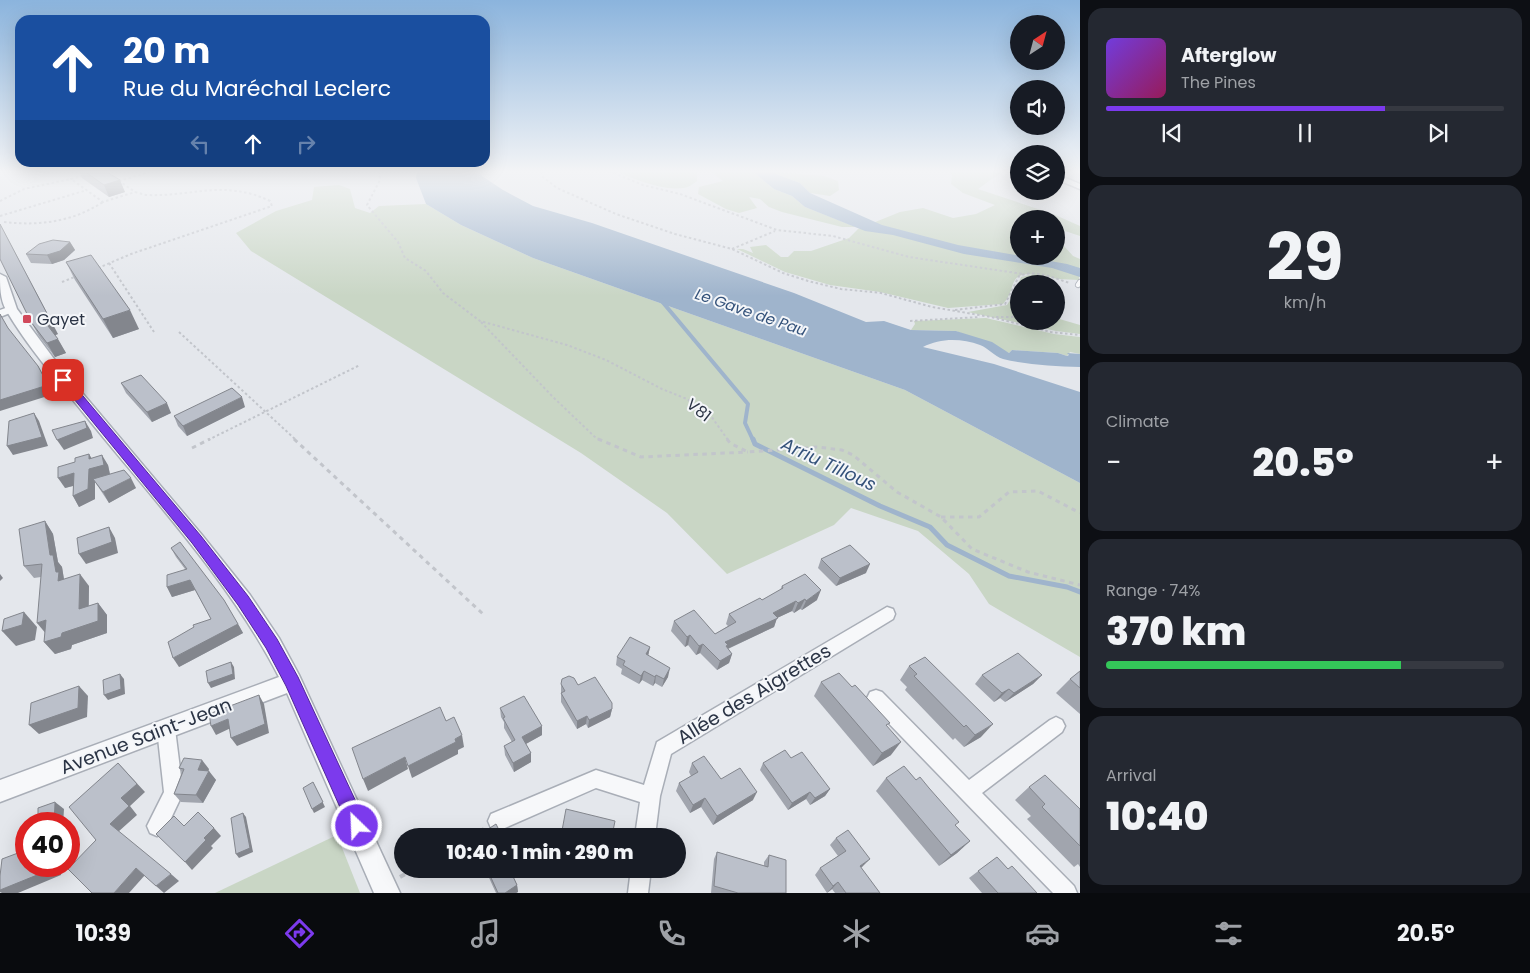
<!DOCTYPE html>
<html lang="en">
<head>
<meta charset="utf-8">
<style>
  :root { --surface:#171b24; --page:#242831; --text:#f1f3f6; --muted:#9ea1a6; --line:#363941; --accent:#7c3aed }
  body { margin:0; font-family:Poppins,sans-serif; background:var(--page); color:var(--text); height:100vh; display:flex; flex-direction:column; font-size:19px; white-space:nowrap }
  * { box-sizing:border-box; margin:0 }
  p { font-size:16px; color:var(--muted) }
  .icon { flex:none; width:28px; height:28px; fill:none; stroke:currentColor; stroke-width:2; stroke-linecap:round; stroke-linejoin:round }
  .map { position:relative; flex:1; overflow:hidden }
  .details { display:flex; flex-direction:column; gap:8px; padding:8px; background:#0d0f14; width:450px }
  .details>* { flex:none }
  .banner { position:absolute; left:15px; top:15px; width:475px; height:152px; border-radius:15px; box-shadow:0 5px 20px #0002; background:#1a4fa0; color:#fff; overflow:hidden }
  .needle { width:32px; rotate:36deg }
  .buttons { position:absolute; left:1010px; top:15px; display:grid; gap:10px }
  .buttons a { display:grid; place-items:center; width:55px; height:55px; border-radius:50%; background:var(--surface); box-shadow:0 5px 20px #0002; font-size:25px }
  .speed { position:absolute; left:15px; top:812px; display:flex; gap:10px; font-size:25px; font-weight:700; text-align:center }
  .speed>* { display:grid; place-content:center; width:65px; height:65px; border-radius:50%; background:var(--surface); box-shadow:0 5px 20px #0002; line-height:1 }
  .speed .limit { border:8px solid #d22; background:#fff; color:#111 }
  .pin { position:absolute; display:grid; place-items:center; width:42px; height:42px; color:#fff; margin:-21px; border-radius:10px; box-shadow:0 2px 8px #0006 }
  .me { position:absolute; width:55px; margin:-28px; rotate:336deg; stroke-linejoin:round; filter:drop-shadow(0 0 4px #0008) }
  .turn { display:flex; align-items:center; gap:18px; height:105px; padding:0 25px; font-size:22px }
  .turn .icon { width:65px; height:65px; stroke-width:2.5 }
  .turn b { display:block; font-size:35px; line-height:42px }
  .lanes { display:flex; align-items:center; height:48px; padding:0 25px; background:#0003; justify-content:center; gap:25px; direction:ltr }
  .lanes .off { opacity:.35 }
  .big { font-size:38px; font-weight:800; line-height:1.1 }
  .details .tile { flex:1; display:flex; flex-direction:column; justify-content:center; gap:8px; min-width:0; padding:0 18px; border-radius:15px; background:var(--page) }
  .details .dial { align-items:center; gap:0 }
  .dial b { font-size:65px; line-height:1 }
  .song { display:flex; align-items:center; gap:15px }
  .cover { width:60px; height:60px; border-radius:8px; background:linear-gradient(135deg,hsl(260 70% 55%),hsl(330 70% 35%)) }
  .played { height:5px; border-radius:2px; background:linear-gradient(90deg,var(--accent) 70%,var(--line) 70%) }
  .keys { display:flex; justify-content:space-around; direction:ltr }
  .heat { display:flex; justify-content:space-between; align-items:center; font-size:28px; direction:ltr }
  .charge { height:8px; border-radius:4px; background:linear-gradient(90deg,#34c759 74%,var(--line) 0) }
  .trip { position:absolute; left:394px; top:828px; width:292px; height:50px; border-radius:25px; background:var(--surface); box-shadow:0 5px 20px #0002; font-weight:800; line-height:50px; text-align:center }
  .tab-bar { display:flex; height:80px; justify-content:space-around; align-items:center; background:#090b0e; color:var(--muted) }
  .tab-bar .icon { width:35px; height:35px }
  .tab-bar .current { color:var(--accent) }
  .tab-bar b { font-size:22px; color:var(--text) }
  main { display:flex; flex:1; min-height:0 }
  .map>svg:first-child { display:block }
  .green { fill:#c9d6c5; fill-rule:evenodd }
  .water { fill:#9fb4cc }
  .lines { fill:none; stroke-linecap:round; stroke-linejoin:round }
  .stream-far1 { stroke:#9fb4cc; stroke-width:4 }
  .stream { stroke:#9fb4cc; stroke-width:5 }
  .service-casing { stroke:#a9aeb7; stroke-width:6 }
  .minor-casing { stroke:#a9aeb7; stroke-width:3 }
  .tertiary-casing { stroke:#a9aeb7; stroke-width:3 }
  .path-far2 { stroke:#c2c5cb; stroke-width:2; stroke-dasharray:2.5 2.5; stroke-linecap:butt }
  .path-far1 { stroke:#c2c5cb; stroke-width:3; stroke-dasharray:4.5 4.5; stroke-linecap:butt }
  .path { stroke:#c2c5cb; stroke-width:4; stroke-dasharray:5.5 5.5; stroke-linecap:butt }
  .service { stroke:#f7f8fa; stroke-width:4.5 }
  .minor { fill:#f7f8fa; fill-rule:evenodd }
  .tertiary { fill:#f7f8fa; fill-rule:evenodd }
  .wall { fill:#a1a5ae }
  .shaded-wall { fill:#83868d }
  .building { fill:#bbc0ca; stroke:#83868d }
  .route { fill:#7c3aed; stroke:#51269a }
  .poi-dot { fill:#d1495b; stroke:#f4f6f9; stroke-width:2 }
  .labels { text-anchor:middle; dominant-baseline:central; stroke-width:4; stroke-linejoin:round; paint-order:stroke }
  .far-water-label { font-size:15px; font-style:italic; fill:#34527a; stroke:#f4f6f9 }
  .poi-label { font-size:16px; fill:#2b3445; stroke:#f4f6f9; text-anchor:start }
  .street-label { font-size:16px; fill:#2b3445; stroke:#f4f6f9 }
  .water-label { font-size:18px; font-style:italic; fill:#34527a; stroke:#f4f6f9 }
  .near-street-label { font-size:19px; fill:#2b3445; stroke:#f4f6f9 }
</style>
</head>
<body>
<main>
<div class="map">
<svg width="1080" height="893" viewBox="0 0 1080 893">
  <rect width="100%" height="100%" fill="#e4e7ec"/>
  <g class="green">
    <path d="M615 171H697V181C693 184 688 188 683 188 662 191 635 179 615 171Z"/>
    <polygon points="711,171 752,171 774,189 792,196 805,207 856,227 842,227 782,212 769,207 760,199 749,197 757,208 739,213 726,209 698,194 699,187 723,181"/>
    <polygon points="768,171 824,176 838,181 839,190 830,196 810,193 800,183"/>
    <path d="M950 171H1003L978 189 1053 214 1080 226V236L1065 231 1056 237 1073 256 1080 259 1079 280 1057 279 1043 275 1038 284H1019V321H1056V318L1080 325V334L1056 331 968 312 1007 305C1013 296 1017 287 1021 277L1034 274C1006 273 1018 288 1003 304L948 308 880 292 830 285 785 272 737 249H743L753 253 750 247 766 245 781 257H788L794 251H811L849 238 858 229 900 212 923 208 953 218 976 214 995 205 963 193 951 184 952 175 950 173ZM1019 219H1056V256H1019Z"/>
    <polygon points="339,185 350,189 355,208 370,213 379,206 426,204 461,225 533,258 905,390 1080,483 1080,657 989,604 969,574 918,531 851,508 834,525 727,574 667,513 581,453 251,251 236,233 276,211 312,200 314,187"/>
    <polygon points="986,318 1054,334 1080,337 1080,354 1070,352 1067,356 1058,353 1012,350 1009,353 956,331 911,330 915,324 914,321"/>
    <polygon points="337,835 360,893 215,893"/>
  </g>
  <g class="water">
    <path d="M417 171H479L482 176 503 190 533 206 592 223 794 293 866 322 884 321 911 330 956 331 992 342 1009 353 1012 350 1058 353 1067 356 1069 355 1067 353 1080 354V367C1054 366 1028 365 1003 359 994 356 988 348 980 345 961 338 940 338 923 347L994 364 1080 392V483L905 390 533 258 461 225 426 204 416 178Z"/>
    <polygon points="752,171 768,171 800,183 810,193 882,225 958,245 1067,264 1080,268 1080,277 1052,268 964,254 893,235 865,231 805,207 792,196 774,189"/>
  </g>
  <g class="lines">
    <polyline class="stream-far1" points="660,299 748,404 745,423 753,440"/>
    <polyline class="stream" points="753,439 755,444 880,506 930,527 947,545 1009,576 1067,587 1080,592"/>
    <defs>
      <polyline id="service" points="1078,285 1080,282"/>
      <g id="minor">
        <polygon points="1056,174 1080,184 1080,189 1056,179"/>
        <polygon points="11,306 16,309 15,311 0,317 0,310"/>
        <polygon points="887,607 893,609 895,614 893,619 671,754 660,796 655,836 635,836 640,802 596,788 498,831 491,828 488,821 491,814 596,770 644,785 657,742"/>
        <polygon points="876,690 882,692 969,780 1050,720 1056,717 1062,720 1065,726 1062,732 982,793 1074,886 1077,893 1053,893 870,704 867,698 870,692"/>
        <polygon points="166,720 172,723 175,729 183,793 164,833 157,836 150,833 147,826 164,792 157,729 160,723"/>
        <polygon points="631,869 651,869 648,893 628,893"/>
      </g>
      <path id="tertiary" d="M0 274 6 277 17 309 57 363 202 535 250 595 279 638 299 675 400 893H374L287 693 0 802V780L279 677C230 581 149 495 81 410 55 378 27 346 6 310 0 299 0 286 0 274Z"/>
    </defs>
    <use href="#service" class="service-casing"/>
    <use href="#minor" class="minor-casing"/>
    <use href="#tertiary" class="tertiary-casing"/>
    <g class="path-far2">
      <polyline points="379,171 380,180 367,205 398,242 405,258 426,271 443,293 480,321 567,345 606,360 662,389 687,399 711,416 728,440"/>
      <polyline points="542,171 543,177 557,188 616,214 675,234 732,249 783,273 808,281 841,289 881,293 932,307 991,317 1051,332 1080,335"/>
      <polyline points="609,171 643,185 680,194 777,230 833,236 909,257 1023,274"/>
      <polyline points="83,176 71,179 103,202 135,192"/>
      <polyline points="119,181 153,171"/>
      <polyline points="0,201 24,189 71,179"/>
      <polyline points="0,216 87,190"/>
      <path d="M4 222C40 226 72 222 103 202"/>
      <polyline points="732,249 775,231"/>
      <polyline points="109,263 154,332"/>
      <path d="M98 268 131 254 272 206 270 201C224 179 192 197 146 195L135 192 119 181"/>
      <polyline points="62,282 77,276"/>
      <path d="M955 310 1005 304 1019 276C1036 269 1053 278 1070 283"/>
      <polyline points="996,317 1012,317 1019,314"/>
      <polyline points="910,321 980,317"/>
      <polyline points="481,322 553,397 596,438 601,440"/>
      <polyline points="179,332 296,440"/>
      <polyline points="208,440 360,365"/>
    </g>
    <g class="path-far1">
      <polyline points="294,439 483,614"/>
      <polyline points="598,439 641,457 748,452"/>
      <polyline points="727,439 730,443 748,452 817,447 842,450 853,455 897,492 941,517 972,549 1028,572 1080,585"/>
      <polyline points="192,448 210,439"/>
      <polyline points="941,517 979,517 1009,492 1038,491 1080,513"/>
    </g>
    <g class="path">
      <polyline points="471,836 484,829"/>
      <polyline points="400,877 414,869"/>
    </g>
    <use href="#service" class="service"/>
    <use href="#minor" class="minor"/>
    <use href="#tertiary" class="tertiary"/>
  </g>
  <g class="wall">
    <polygon points="79,171 105,171 125,192 109,197 82,178"/>
    <polygon points="70,242 75,250 64,260 52,264 31,263 26,254"/>
    <polygon points="66,262 139,329 113,338 75,280"/>
    <polygon points="31,322 58,334 55,335 66,353 55,357 39,336"/>
    <polygon points="121,383 171,413 152,422 126,393"/>
    <polygon points="245,407 187,436 178,426 174,416"/>
    <polygon points="89,454 91,458 108,465 110,474 136,488 109,503 95,482 95,499 79,507 73,496 73,486 65,488 75,462"/>
    <polygon points="45,521 53,534 58,562 62,567 64,579 89,586 89,606 98,603 107,615 107,633 72,645 71,649 55,654 44,642 45,633 41,577 34,578 24,566"/>
    <polygon points="171,548 238,624 243,633 179,667 194,627 211,619 195,590 172,597 167,587 185,569 176,557"/>
    <polygon points="821,559 866,573 836,586 818,568"/>
    <polygon points="782,586 817,600 802,610 800,609 794,613 792,611 777,618 774,627 728,649 732,654 729,663 717,670 700,653 696,655 688,645 685,647 671,631 674,621 715,634 728,626 726,624 729,614 762,600 780,590"/>
    <polygon points="650,647 648,656 668,677 662,687 655,683 653,686 642,680 639,684 621,674 622,669 616,665 617,657"/>
    <polygon points="909,666 981,737 964,747 955,738 953,740 905,690 907,687 900,680"/>
    <polygon points="1080,671 1080,714 1056,693 1070,679"/>
    <polygon points="982,675 1042,675 1033,684 1005,702 1000,698 994,702 975,684"/>
    <polygon points="821,682 891,755 873,766 814,696"/>
    <polygon points="561,684 578,685 612,709 610,717 588,728 586,724 577,729 561,702"/>
    <polygon points="500,708 542,735 526,744 531,753 531,762 514,772 505,755 504,746 512,742 504,728 504,722 501,717"/>
    <polygon points="791,758 830,789 825,796 810,805 806,799 788,810 760,770 763,763"/>
    <polygon points="692,763 721,779 753,800 713,825 701,807 690,813 676,791 679,783 691,776 689,772"/>
    <polygon points="179,768 209,769 208,771 216,780 203,803 181,802 174,794 182,772"/>
    <polygon points="886,778 956,826 970,841 957,853 939,866 876,791"/>
    <polygon points="1029,787 1080,809 1080,867 1078,864 1074,867 1027,819 1031,816 1015,800"/>
    <polygon points="836,838 863,866 861,868 880,893 835,893 832,889 827,893 815,875 820,868 838,856 830,845"/>
    <polygon points="717,852 764,866 764,862 769,855 786,893 711,893 714,859"/>
    <polygon points="997,857 1008,869 1037,893 982,893 969,878"/>
    <polygon points="485,869 517,869 518,873 513,876 517,885 518,892 516,893 496,893"/>
    <polygon points="586,869 601,869 601,873"/>
  </g>
  <g class="shaded-wall">
    <polygon points="120,180 125,192 109,197 104,185"/>
    <polygon points="0,224 58,334 53,336 45,322"/>
    <polygon points="70,242 75,250 64,260 52,264 47,255"/>
    <polygon points="130,310 139,329 113,338 103,319"/>
    <polygon points="58,339 66,353 55,357 47,343"/>
    <polygon points="38,366 54,394 0,411 0,400"/>
    <polygon points="242,397 245,407 187,436 183,426"/>
    <polygon points="167,403 171,413 152,422 147,412"/>
    <polygon points="34,413 39,421 48,446 13,455 7,446"/>
    <polygon points="85,421 91,431 93,438 64,450 57,440"/>
    <polygon points="89,454 95,464 102,455 108,465 110,475 95,482 95,499 79,507 73,496 89,459"/>
    <polygon points="74,473 80,484 65,488 58,478"/>
    <polygon points="131,478 136,488 109,503 103,492"/>
    <polygon points="45,521 53,534 58,562 62,567 64,580 58,581 50,555"/>
    <polygon points="109,527 115,538 118,553 86,564 79,554"/>
    <polygon points="870,564 866,573 836,586 840,578"/>
    <polygon points="0,574 3,578 0,581"/>
    <polygon points="80,574 89,586 88,621 79,609"/>
    <polygon points="190,580 195,590 172,597 167,587"/>
    <polygon points="821,590 817,600 802,610 806,601"/>
    <polygon points="805,599 800,609 794,613 798,603"/>
    <polygon points="796,601 792,611 777,618 774,627 727,649 725,642 773,613"/>
    <polygon points="98,603 107,615 107,633 72,645 71,649 55,654 44,642 62,633"/>
    <polygon points="24,612 37,627 35,640 16,646 2,631"/>
    <polygon points="46,620 47,635 37,623"/>
    <polygon points="238,624 243,633 179,667 173,658"/>
    <polygon points="690,635 688,645 685,647 687,637"/>
    <polygon points="703,644 700,653 696,655 699,646"/>
    <polygon points="650,647 648,656 646,654"/>
    <polygon points="732,654 729,663 717,670 720,661"/>
    <polygon points="231,662 234,667 235,679 211,688 208,683"/>
    <polygon points="670,668 668,677 662,687 664,679"/>
    <polygon points="644,671 642,680 639,684 641,676"/>
    <polygon points="120,674 124,679 125,694 108,700 104,695"/>
    <polygon points="656,675 655,683 653,686 655,677"/>
    <polygon points="1042,675 1033,684 1005,702 1014,693"/>
    <polygon points="79,686 88,696 87,717 39,734 29,725"/>
    <polygon points="1009,689 1000,698 994,702 1002,693"/>
    <polygon points="259,695 264,704 269,733 237,746 231,738"/>
    <polygon points="612,709 610,717 588,728 589,720"/>
    <polygon points="587,716 586,724 577,729 577,721"/>
    <polygon points="228,719 233,727 216,735 211,726"/>
    <polygon points="993,724 981,737 964,747 975,735"/>
    <polygon points="542,726 542,735 522,746 522,737"/>
    <polygon points="462,735 464,747 458,750 458,754 412,778 408,766"/>
    <polygon points="901,742 891,755 873,766 882,753"/>
    <polygon points="531,753 531,762 514,772 513,763"/>
    <polygon points="405,757 408,769 368,791 363,779"/>
    <polygon points="202,760 209,769 204,779 198,770"/>
    <polygon points="118,763 145,792 130,806 137,815 118,832 110,824 121,798"/>
    <polygon points="209,771 216,780 203,803 196,795"/>
    <polygon points="313,782 325,807 314,813 312,809"/>
    <polygon points="830,789 825,796 810,805 815,798"/>
    <polygon points="757,792 753,800 713,825 717,816"/>
    <polygon points="810,792 806,799 788,810 792,803"/>
    <polygon points="705,798 701,807 690,813 693,805"/>
    <polygon points="55,802 64,809 63,824 54,824"/>
    <polygon points="243,813 246,817 253,852 239,858 236,854"/>
    <polygon points="214,828 221,836 211,846 213,848 192,870 185,862 204,838"/>
    <polygon points="970,841 957,853 939,866 951,855"/>
    <polygon points="870,859 863,866 853,873 860,866"/>
    <polygon points="52,866 62,866 61,875 18,893 2,893 0,892 0,890"/>
    <polygon points="136,868 145,875 129,893 114,893"/>
    <polygon points="512,869 517,869 518,873 511,878 510,870"/>
    <polygon points="171,874 179,881 164,893 156,886"/>
    <polygon points="838,882 832,889 827,893 833,886"/>
    <polygon points="517,885 518,892 516,893 505,893"/>
  </g>
  <g class="building">
    <polygon points="84,171 105,171 120,180 104,185"/>
    <polygon points="0,224 51,321 45,322 58,339 47,343 31,322 0,259"/>
    <polygon points="53,240 70,242 60,251 47,255 26,254 39,244"/>
    <polygon points="91,255 130,310 103,319 66,262"/>
    <polygon points="0,314 8,328 38,366 48,385 0,400"/>
    <polygon points="141,375 167,403 147,412 121,383"/>
    <polygon points="232,388 242,397 183,426 174,416"/>
    <polygon points="34,413 42,437 7,446 9,421"/>
    <polygon points="85,421 87,428 57,440 52,430"/>
    <polygon points="89,454 89,459 102,455 104,465 89,469 88,489 73,496 74,473 58,478 58,467 75,462 75,458"/>
    <polygon points="124,470 131,478 103,492 93,479"/>
    <polygon points="45,521 50,555 53,555 56,572 59,572 58,581 80,574 79,609 98,603 98,621 62,633 61,637 44,642 46,620 37,623 42,564 24,566 19,529"/>
    <polygon points="109,527 112,542 79,554 77,538"/>
    <polygon points="180,542 224,600 238,624 173,658 168,642 194,627 193,625 211,619 190,580 167,587 167,575 187,569 171,548"/>
    <polygon points="850,545 870,564 840,578 821,559"/>
    <polygon points="805,574 821,590 806,601 805,599 798,603 796,601 773,613 778,618 725,642 728,645 726,646 732,654 720,661 703,644 699,646 690,635 687,637 674,621 694,610 715,634 736,622 729,614 760,598 762,600 783,588 782,586"/>
    <polygon points="24,612 22,625 2,631 4,619"/>
    <polygon points="630,637 650,647 646,654 670,668 664,679 656,675 655,677 644,671 641,676 623,665 625,661 617,657"/>
    <polygon points="1018,653 1042,675 1014,693 1009,689 1002,693 982,675"/>
    <polygon points="925,657 993,724 975,735 966,725 964,727 914,676 917,674 909,666"/>
    <polygon points="231,662 233,674 208,683 206,671"/>
    <polygon points="1080,671 1080,688 1070,679"/>
    <polygon points="839,673 852,687 855,685 890,723 886,725 901,742 882,753 821,682"/>
    <polygon points="120,674 121,689 104,695 103,680"/>
    <polygon points="569,676 574,678 578,685 595,677 612,703 612,709 589,720 587,716 577,721 561,693 565,691 561,684 562,679"/>
    <polygon points="79,686 78,708 29,725 31,703"/>
    <polygon points="259,695 265,724 231,738 228,719 211,726 209,714"/>
    <polygon points="524,696 542,726 522,737 531,753 513,763 504,746 515,740 503,718 505,717 500,708"/>
    <polygon points="440,707 446,721 454,717 462,735 455,739 456,742 408,766 405,757 363,779 352,748"/>
    <polygon points="785,750 791,758 802,752 830,789 815,798 810,792 792,803 763,763"/>
    <polygon points="704,756 721,779 740,768 757,792 717,816 705,798 693,805 679,783 698,772 692,763"/>
    <polygon points="184,758 202,760 198,770 209,771 196,795 174,794 184,769 179,768"/>
    <polygon points="118,763 137,784 121,798 129,806 110,824 171,874 156,886 136,868 114,893 92,893 68,869 96,840 69,807"/>
    <polygon points="904,766 916,780 920,777 929,788 959,822 955,825 970,841 951,855 886,778"/>
    <polygon points="1045,775 1080,809 1080,846 1042,807 1045,804 1029,787"/>
    <polygon points="313,782 323,802 312,809 303,788"/>
    <polygon points="55,802 54,824 38,824 38,808"/>
    <polygon points="566,809 615,821 612,836 607,834 606,836 561,836"/>
    <polygon points="198,812 214,828 204,838 206,840 185,862 156,834 174,816 184,826"/>
    <polygon points="243,813 250,848 236,854 231,818"/>
    <polygon points="496,824 502,836 484,836 482,833"/>
    <polygon points="848,830 870,859 860,866 880,893 846,893 838,882 833,886 820,868 846,851 836,838"/>
    <polygon points="26,850 26,866 52,866 52,869 0,890 0,876 2,859"/>
    <polygon points="717,852 768,867 769,855 786,860 786,893 738,893 714,886"/>
    <polygon points="997,857 1008,869 1012,866 1037,893 998,893 978,871"/>
    <polygon points="487,869 512,869 510,870 517,885 505,893 498,893"/>
  </g>
  <linearGradient id="sky" x2="0" y2="1"><stop stop-color="#8bb4dd"/><stop offset="0.58" stop-color="#f3f4f6"/><stop offset="1" stop-color="#f3f4f6" stop-opacity="0"/></linearGradient>
  <rect width="1080" height="296" fill="url(#sky)"/>
  <polygon class="route" points="63,376 67,377 201,536 248,596 277,639 298,677 364,819 366,826 364,832 357,835 351,832 286,686 266,648 238,605 192,543 60,382 60,377"/>
  <rect class="poi-dot" x="22" y="314" width="10" height="10" rx="2.5"/>
  <g class="labels">
    <g class="far-water-label">
      <text transform="translate(751 312) rotate(19)">Le Gave de Pau</text>
    </g>
    <g class="poi-label">
      <text x="37" y="319">Gayet</text>
    </g>
    <g class="street-label">
      <text transform="translate(699 410) rotate(38)">V81</text>
    </g>
    <g class="water-label">
      <text transform="translate(829 464) rotate(25)">Arriu Tillous</text>
    </g>
    <g class="near-street-label">
      <text transform="translate(754 694) rotate(-31)">Allée des Aigrettes</text>
      <text transform="translate(146 736) rotate(-21)">Avenue Saint-Jean</text>
    </g>
  </g>
</svg>
<div class="buttons">
<a><svg class="needle" viewBox="-14 -14 28 28"><path d="M0-13l5 13h-10z" fill="#e53935"/><path d="M0 13l5-13h-10z" fill="#9ea1a6"/></svg></a>
<a><svg class="icon" aria-label="sound" viewBox="0 0 24 24"><path d="M4 9h4l5-4v14l-5-4H4zM17 9q2 3 0 6"/></svg></a>
<a><svg class="icon" aria-label="layers" viewBox="0 0 24 24"><path d="M12 4l9 5-9 5-9-5zM3 14l9 5 9-5"/></svg></a>
<a>+</a>
<a>−</a>
</div>
<div class="speed"><div class="limit">40</div></div>
<div class="pin" style="left:63px;top:380px;background:#d93025"><svg class="icon" aria-label="arrive" viewBox="0 0 24 24"><path d="M6 21V4h12l-3 4 3 4H6"/></svg></div>
<svg class="me" style="left:357px;top:826px" viewBox="-20 -20 40 40"><circle r="17" fill="#7c3aed" stroke="#fff" stroke-width="3"/><path d="M0-11L8 9 0 5-8 9z" fill="#fff"/></svg>
<div class="trip">10:40 · 1 min · 290 m</div>
<div class="banner">
<div class="turn"><svg class="icon" aria-label="ahead" viewBox="0 0 24 24"><path d="M12 20V5M6 11l6-6 6 6"/></svg><div><b>20 m</b>Rue du Maréchal Leclerc</div></div>
<div class="lanes"><svg class="icon off" aria-label="left" viewBox="0 0 24 24"><path d="M17 20v-9H6M10 6l-5 5 5 5"/></svg><svg class="icon" aria-label="ahead" viewBox="0 0 24 24"><path d="M12 20V5M6 11l6-6 6 6"/></svg><svg class="icon off" aria-label="right" viewBox="0 0 24 24"><path d="M7 20v-9h11M14 6l5 5-5 5"/></svg></div>
</div>
</div>
<section class="details">
<div class="tile">
<div class="song"><i class="cover"></i><div><b>Afterglow</b><p>The Pines</p></div></div>
<div class="played"></div>
<div class="keys"><svg class="icon" aria-label="previous" viewBox="0 0 24 24"><path d="M18 5L8 12l10 7zM5 5v14"/></svg><svg class="icon" aria-label="pause" viewBox="0 0 24 24"><path d="M8 5v14M16 5v14"/></svg><svg class="icon" aria-label="next" viewBox="0 0 24 24"><path d="M6 5l10 7-10 7zM19 5v14"/></svg></div>
</div>
<div class="tile dial"><b>29</b><p>km/h</p></div>
<div class="tile"><p>Climate</p>
<div class="heat"><a>−</a><b class="big">20.5°</b><a>+</a></div>
</div>
<div class="tile"><p>Range · 74%</p><b class="big">370 km</b><div class="charge"></div></div>
<div class="tile"><p>Arrival</p><b class="big">10:40</b></div>
</section>
</main>
<nav class="tab-bar">
<b>10:39</b>
<svg class="icon current" aria-label="directions" viewBox="0 0 24 24"><path d="M12 3l9 9-9 9-9-9zM9 14v-3h6M13 9l2 2-2 2"/></svg>
<svg class="icon" aria-label="music" viewBox="0 0 24 24"><path d="M9 18V5l10-2v13"/><circle cx="6" cy="18" r="3"/><circle cx="16" cy="16" r="3"/></svg>
<svg class="icon" aria-label="phone" viewBox="0 0 24 24"><path d="M5 4h4l2 5-3 2q2 4 5 5l2-3 5 2v4C11 20 4 13 5 4z"/></svg>
<svg class="icon" aria-label="climate" viewBox="0 0 24 24"><path d="M12 3v18M4 7l16 10M4 17L20 7"/></svg>
<svg class="icon" aria-label="car" viewBox="0 0 24 24"><path d="M5 17H2v-5l4-1 3-4h7l3 4 3 1v5h-3M9 17h6M6 11h13"/><circle cx="7" cy="17" r="2"/><circle cx="17" cy="17" r="2"/></svg>
<svg class="icon" aria-label="filters" viewBox="0 0 24 24"><path d="M4 7h16M4 17h16"/><circle cx="9" cy="7" r="2"/><circle cx="15" cy="17" r="2"/></svg>
<b>20.5°</b>
</nav>
</body>
</html>
